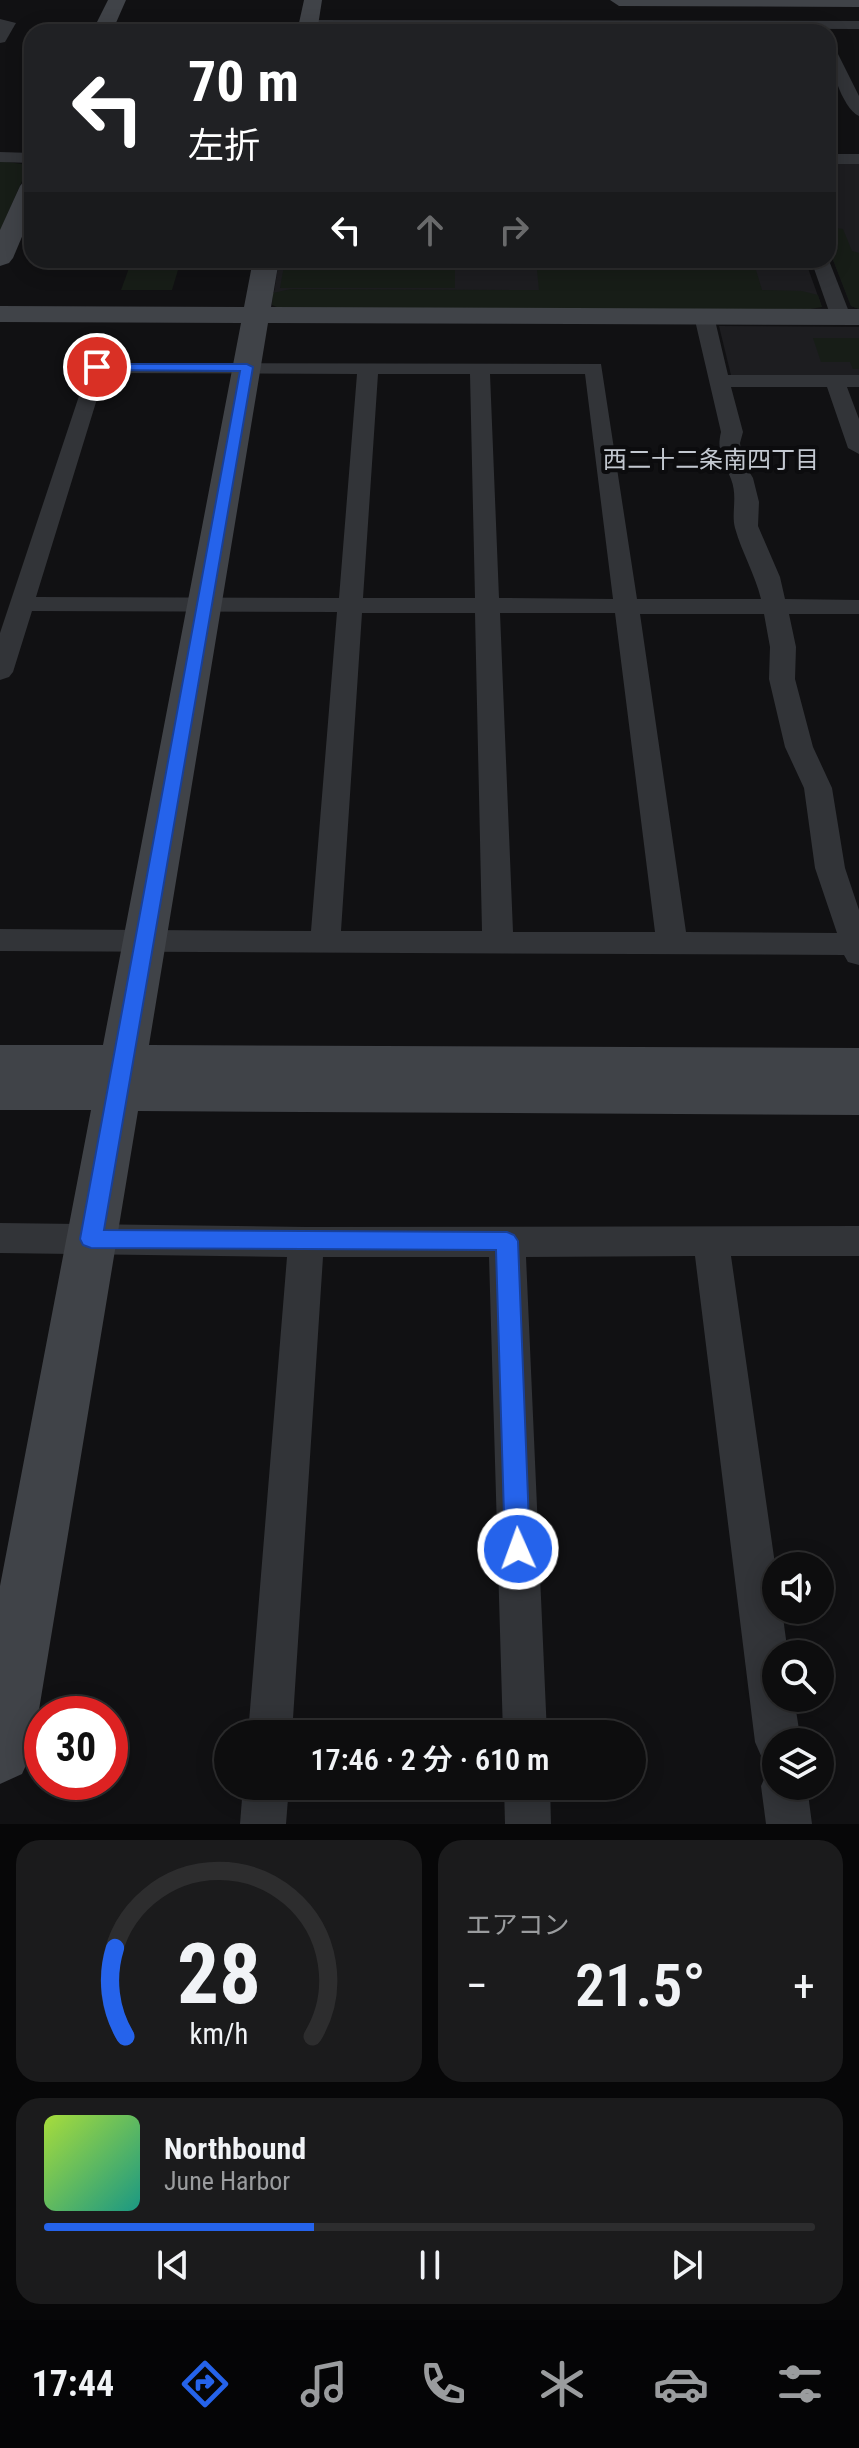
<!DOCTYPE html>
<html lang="ja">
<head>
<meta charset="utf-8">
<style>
  :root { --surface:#0d0d0e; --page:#1b1b1c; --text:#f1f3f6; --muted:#9a9c9e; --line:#2d2d2e; --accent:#2563eb }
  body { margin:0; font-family:"Roboto Condensed","Noto Sans JP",sans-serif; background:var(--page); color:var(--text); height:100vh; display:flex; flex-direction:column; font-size:30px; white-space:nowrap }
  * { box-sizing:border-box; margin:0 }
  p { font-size:26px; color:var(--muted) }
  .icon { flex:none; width:44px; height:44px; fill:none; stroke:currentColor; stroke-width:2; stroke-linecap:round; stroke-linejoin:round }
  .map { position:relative; height:1824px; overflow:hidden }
  .side { display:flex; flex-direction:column; gap:16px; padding:16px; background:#070708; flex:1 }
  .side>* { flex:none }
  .top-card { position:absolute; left:24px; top:24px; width:812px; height:244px; border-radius:24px; box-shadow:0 4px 20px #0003,0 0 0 2px var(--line); background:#202124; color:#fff; overflow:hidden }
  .fabs { position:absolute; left:762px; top:1552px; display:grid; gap:16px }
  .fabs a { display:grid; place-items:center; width:72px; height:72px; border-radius:50%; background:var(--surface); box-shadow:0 4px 20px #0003,0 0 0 2px var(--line); font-size:40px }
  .speed { position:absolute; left:24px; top:1696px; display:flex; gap:16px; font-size:40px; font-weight:700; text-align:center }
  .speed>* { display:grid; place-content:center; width:104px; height:104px; border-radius:50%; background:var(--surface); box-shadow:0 4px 20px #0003,0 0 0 2px var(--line); line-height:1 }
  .speed .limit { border:12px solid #d22; background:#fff; color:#111 }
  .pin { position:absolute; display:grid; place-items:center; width:68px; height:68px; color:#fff; margin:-34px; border:4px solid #fff; border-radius:50%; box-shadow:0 2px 8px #0007 }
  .me { position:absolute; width:88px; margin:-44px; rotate:358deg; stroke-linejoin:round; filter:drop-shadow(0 0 6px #0008) }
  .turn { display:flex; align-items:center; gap:28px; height:168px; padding:0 32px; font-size:36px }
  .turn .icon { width:104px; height:104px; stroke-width:2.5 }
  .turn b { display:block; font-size:56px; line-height:68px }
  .lanes { display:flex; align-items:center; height:76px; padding:0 32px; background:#0003; justify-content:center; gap:40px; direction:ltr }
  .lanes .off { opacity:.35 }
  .big { font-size:60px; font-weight:600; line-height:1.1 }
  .side .widget { flex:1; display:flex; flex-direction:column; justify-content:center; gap:12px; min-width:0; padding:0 28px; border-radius:24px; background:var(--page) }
  .side .dial { align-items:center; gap:0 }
  .dial svg { height:208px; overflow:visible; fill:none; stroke:var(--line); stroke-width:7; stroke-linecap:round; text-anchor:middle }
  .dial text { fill:var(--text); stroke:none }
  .song { display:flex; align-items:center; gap:24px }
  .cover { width:96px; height:96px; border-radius:12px; background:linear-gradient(135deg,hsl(80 70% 55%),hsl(170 70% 35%)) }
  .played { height:8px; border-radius:4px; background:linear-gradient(90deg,var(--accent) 35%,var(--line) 35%) }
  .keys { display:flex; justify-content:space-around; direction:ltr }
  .heat { display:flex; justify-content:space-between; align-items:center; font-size:44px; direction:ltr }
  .side .tiles { flex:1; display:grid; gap:16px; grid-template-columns:1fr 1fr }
  .widget:last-child { grid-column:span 2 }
  .trip { position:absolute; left:214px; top:1720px; width:432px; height:80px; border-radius:40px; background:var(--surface); box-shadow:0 4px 20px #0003,0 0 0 2px var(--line); font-weight:600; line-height:80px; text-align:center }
  .dock { display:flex; height:128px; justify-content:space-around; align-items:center; background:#050506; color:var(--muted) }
  .dock .icon { width:56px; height:56px }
  .dock .active { color:var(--accent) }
  .dock b { font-size:36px; color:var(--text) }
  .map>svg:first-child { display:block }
  .built { fill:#1d1d20 }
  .green { fill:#171d17 }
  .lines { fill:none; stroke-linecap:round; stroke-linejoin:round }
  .street { fill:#323438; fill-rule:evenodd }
  .secondary { fill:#404348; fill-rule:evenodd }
  .route { fill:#2563eb; stroke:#184099; stroke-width:2 }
  .labels { text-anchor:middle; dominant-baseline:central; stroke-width:8; stroke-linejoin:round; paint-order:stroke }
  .far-neighbourhood-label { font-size:24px; fill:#c3c8d0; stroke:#0c0c0e }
</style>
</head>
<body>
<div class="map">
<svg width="859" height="1824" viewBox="0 0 859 1824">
  <rect width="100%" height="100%" fill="#111113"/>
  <g class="built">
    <polygon points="828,163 859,163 859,309 851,306 828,247"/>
    <polygon points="279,260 805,260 822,307 272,305"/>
    <polygon points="719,326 859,327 859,376 731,375"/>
  </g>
  <g class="green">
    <polygon points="0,161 29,165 0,231"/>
    <polygon points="828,227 843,229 852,251 859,253 859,309 851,306 828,247"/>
    <polygon points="132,260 181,260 172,290 121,290"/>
    <polygon points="285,260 455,260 455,288 280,288"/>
    <polygon points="536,260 753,260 762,290 802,291 818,295 822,307 800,311 286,311 272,305 273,293 291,289 539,290"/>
    <polygon points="813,338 859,338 859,369 853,369 850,362 821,362"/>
  </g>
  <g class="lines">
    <g class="street">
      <polygon points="0,19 16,23 5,42 0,43"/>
      <polygon points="308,20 859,21 859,29 303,27 303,21"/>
      <path d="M828 44 835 48 859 96V116C842 109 828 61 828 44Z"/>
      <polygon points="0,152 32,153 32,163 0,162"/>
      <rect x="828" y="154" width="31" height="10"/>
      <polygon points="828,258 851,317 848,321 834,321 831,317 811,260"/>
      <path d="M704 310 714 316 728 375H859V387H847L859 419V454L848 448 827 387H731L743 432 740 443 742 460 753 478 759 502 758 526 780 577 785 599 859 600V614H789L796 647 795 679 813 747 832 788 845 868 859 910V965L848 962 844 955 0 951V929L311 931 337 612 32 611 13 672 9 677 0 680V633L90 363 601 364 637 599H761C755 574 742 553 735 528 731 513 738 497 731 479 724 461 716 453 721 432L694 316ZM105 373 357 374 339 598 36 597ZM378 374H470L475 598H363ZM490 374H585L613 599 499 598ZM362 613H475L482 931H341ZM500 613H615L655 932H513ZM640 614H764L770 647 769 679 785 747 804 788 815 868 837 933 686 932Z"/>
      <polygon points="0,1223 306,1227 859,1226 859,1256 731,1256 776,1571 776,1610 782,1610 788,1654 776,1654 776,1698 794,1698 801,1742 776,1742 776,1764 762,1758 755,1742 695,1256 526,1257 547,1734 503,1734 489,1257 323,1257 292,1734 248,1734 287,1257 0,1253"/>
      <polygon points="776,1766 776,1786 807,1786 812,1824 766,1824 761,1786 768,1770"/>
      <polygon points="243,1786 289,1786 286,1824 240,1824"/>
      <polygon points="504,1786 550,1786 551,1824 505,1824"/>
    </g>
    <g class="secondary">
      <polygon points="108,0 126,0 112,32 92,32"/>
      <polygon points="304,0 322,0 317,32 297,32"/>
      <polygon points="610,0 859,0 859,7 619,6"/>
      <polygon points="32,179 32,213 13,258 9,263 0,266 0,230 20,186 24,181"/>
      <polygon points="253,260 279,260 271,307 859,309 859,325 268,323 149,1045 859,1048 859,1115 138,1111 32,1752 22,1774 0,1784 0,1586 91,1110 0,1110 0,1045 103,1045 241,323 0,322 0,306 244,307"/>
    </g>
  </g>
  <polygon class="route" points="97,364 247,364 253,367 104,1230 507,1232 514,1235 518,1241 530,1549 527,1558 518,1561 509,1558 505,1549 496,1250 91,1248 83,1245 80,1239 240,371 93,370 91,367"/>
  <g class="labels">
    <g class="far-neighbourhood-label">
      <text x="711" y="460">西二十二条南四丁目</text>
    </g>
  </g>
</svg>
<div class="fabs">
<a><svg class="icon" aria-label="sound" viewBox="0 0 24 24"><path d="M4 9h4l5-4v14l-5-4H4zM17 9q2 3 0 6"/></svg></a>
<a><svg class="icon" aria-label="search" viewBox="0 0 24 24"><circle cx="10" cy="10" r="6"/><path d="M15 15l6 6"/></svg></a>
<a><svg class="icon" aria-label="layers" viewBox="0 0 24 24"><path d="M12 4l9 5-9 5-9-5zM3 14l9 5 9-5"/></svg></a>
</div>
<div class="speed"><div class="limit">30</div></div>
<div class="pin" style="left:97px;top:367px;background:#d93025"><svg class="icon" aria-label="arrive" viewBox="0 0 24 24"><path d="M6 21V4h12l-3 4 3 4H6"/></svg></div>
<svg class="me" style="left:518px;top:1549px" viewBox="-20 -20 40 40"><circle r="17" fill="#2563eb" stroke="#fff" stroke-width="3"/><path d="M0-11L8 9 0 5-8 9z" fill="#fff"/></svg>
<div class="trip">17:46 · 2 分 · 610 m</div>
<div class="top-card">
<div class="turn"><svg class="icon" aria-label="left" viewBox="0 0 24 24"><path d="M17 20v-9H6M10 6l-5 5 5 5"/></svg><div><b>70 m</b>左折</div></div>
<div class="lanes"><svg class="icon" aria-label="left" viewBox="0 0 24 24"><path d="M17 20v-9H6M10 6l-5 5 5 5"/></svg><svg class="icon off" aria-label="ahead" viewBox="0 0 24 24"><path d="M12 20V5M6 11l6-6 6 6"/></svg><svg class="icon off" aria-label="right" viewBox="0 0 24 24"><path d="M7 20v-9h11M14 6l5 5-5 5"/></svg></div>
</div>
</div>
<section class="side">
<div class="tiles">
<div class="widget dial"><svg viewBox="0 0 100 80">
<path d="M14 69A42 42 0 1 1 86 69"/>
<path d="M14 69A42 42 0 0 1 10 35" stroke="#2563eb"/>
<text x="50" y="56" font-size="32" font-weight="700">28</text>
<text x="50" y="72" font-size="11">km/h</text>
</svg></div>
<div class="widget"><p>エアコン</p>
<div class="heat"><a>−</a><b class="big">21.5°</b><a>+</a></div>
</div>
<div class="widget">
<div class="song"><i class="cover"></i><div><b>Northbound</b><p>June Harbor</p></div></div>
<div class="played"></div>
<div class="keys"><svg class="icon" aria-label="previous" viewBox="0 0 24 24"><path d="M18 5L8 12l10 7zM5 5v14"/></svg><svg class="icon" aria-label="pause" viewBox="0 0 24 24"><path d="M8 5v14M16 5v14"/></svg><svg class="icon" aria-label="next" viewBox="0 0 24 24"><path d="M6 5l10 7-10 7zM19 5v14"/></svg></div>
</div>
</div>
</section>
<nav class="dock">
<b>17:44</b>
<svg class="icon active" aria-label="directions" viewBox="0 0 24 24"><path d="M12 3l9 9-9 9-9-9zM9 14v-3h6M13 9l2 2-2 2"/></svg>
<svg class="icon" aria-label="music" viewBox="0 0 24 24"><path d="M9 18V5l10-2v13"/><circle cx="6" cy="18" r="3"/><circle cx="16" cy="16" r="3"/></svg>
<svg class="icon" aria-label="phone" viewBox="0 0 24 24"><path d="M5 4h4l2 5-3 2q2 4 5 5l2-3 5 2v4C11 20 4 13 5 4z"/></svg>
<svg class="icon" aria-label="climate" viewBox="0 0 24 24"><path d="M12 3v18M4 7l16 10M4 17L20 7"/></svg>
<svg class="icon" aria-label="car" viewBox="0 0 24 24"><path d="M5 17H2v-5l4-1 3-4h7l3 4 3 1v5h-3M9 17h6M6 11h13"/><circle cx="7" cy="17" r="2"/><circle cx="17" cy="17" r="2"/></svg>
<svg class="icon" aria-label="filters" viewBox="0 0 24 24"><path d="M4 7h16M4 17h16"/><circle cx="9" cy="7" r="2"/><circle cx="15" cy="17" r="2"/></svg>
</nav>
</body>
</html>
